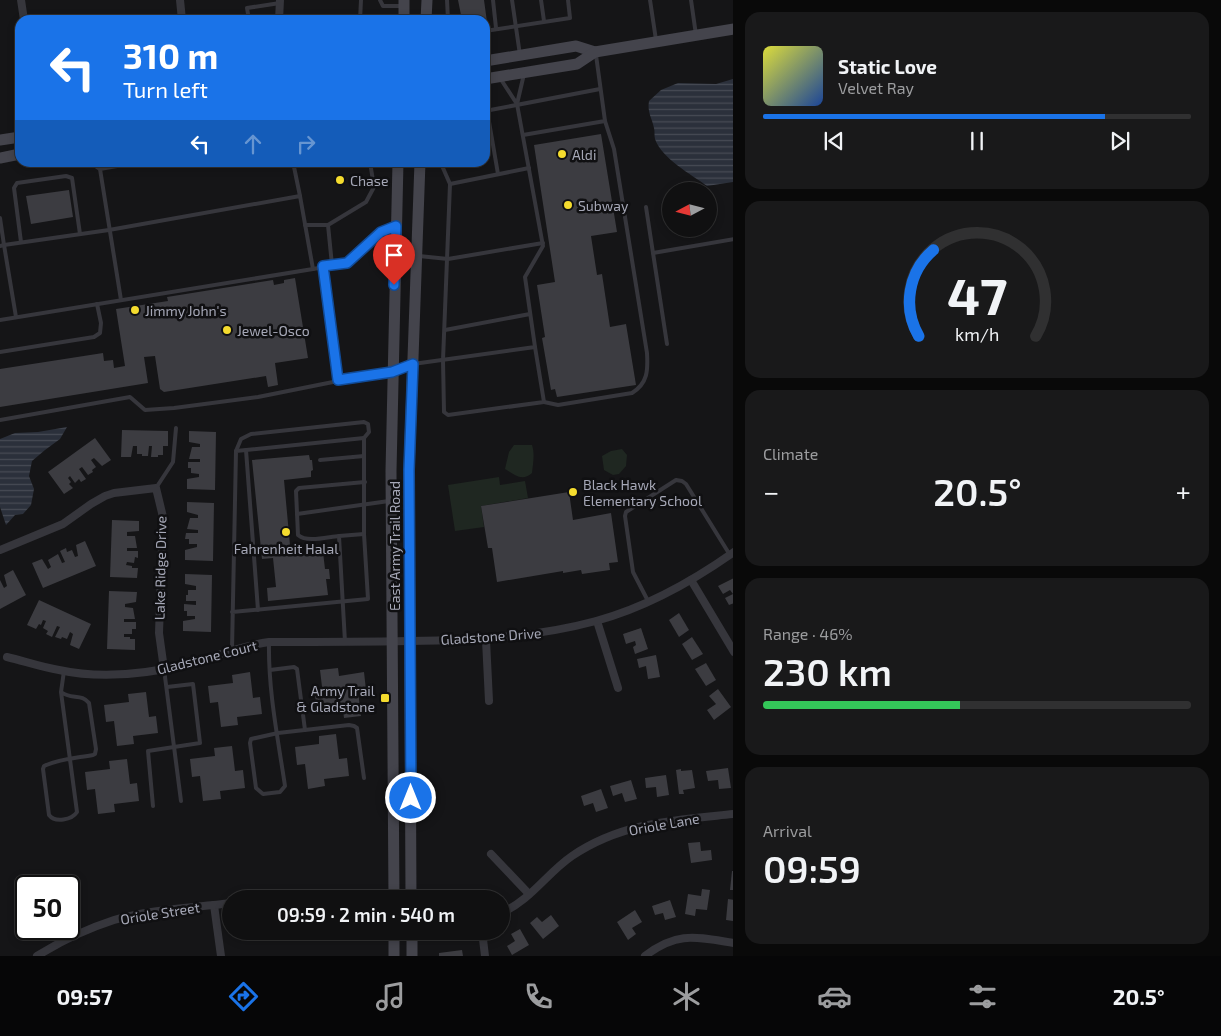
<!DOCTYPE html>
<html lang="en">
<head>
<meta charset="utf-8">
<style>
  :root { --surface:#101011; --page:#19191a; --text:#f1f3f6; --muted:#9c9d9f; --line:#303031; --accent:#1a73e8 }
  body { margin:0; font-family:"Exo 2",sans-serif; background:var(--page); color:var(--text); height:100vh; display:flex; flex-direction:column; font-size:19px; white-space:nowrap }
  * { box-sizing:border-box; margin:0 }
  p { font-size:16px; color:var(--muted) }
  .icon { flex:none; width:28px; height:28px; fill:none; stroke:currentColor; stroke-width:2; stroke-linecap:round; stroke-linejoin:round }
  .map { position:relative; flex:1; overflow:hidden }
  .details { display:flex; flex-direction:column; gap:12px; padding:12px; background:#090909; width:488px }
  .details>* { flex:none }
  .banner { position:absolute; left:15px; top:15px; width:475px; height:152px; border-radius:15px; box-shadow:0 2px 8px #0003,0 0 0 1px var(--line); background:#1a73e8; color:#fff; overflow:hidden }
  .needle { width:32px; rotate:263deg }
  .buttons { position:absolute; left:662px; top:182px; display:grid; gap:10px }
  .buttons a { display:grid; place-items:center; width:55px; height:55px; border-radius:50%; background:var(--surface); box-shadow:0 2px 8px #0003,0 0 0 1px var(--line); font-size:25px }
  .speed { position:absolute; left:15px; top:875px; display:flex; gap:10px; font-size:25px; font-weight:700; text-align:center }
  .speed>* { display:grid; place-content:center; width:65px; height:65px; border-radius:50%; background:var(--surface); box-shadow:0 2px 8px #0003,0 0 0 1px var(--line); line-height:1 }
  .speed .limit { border:2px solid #111; border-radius:8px; background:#fff; color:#111 }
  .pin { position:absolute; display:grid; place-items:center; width:42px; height:42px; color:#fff; margin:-51px -21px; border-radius:50% 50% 50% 0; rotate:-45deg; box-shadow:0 0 5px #0007 }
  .pin .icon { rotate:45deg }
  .me { position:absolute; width:55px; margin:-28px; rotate:0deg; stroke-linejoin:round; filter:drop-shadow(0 0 4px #0008) }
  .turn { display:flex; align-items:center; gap:18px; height:105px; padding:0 25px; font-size:22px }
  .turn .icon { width:65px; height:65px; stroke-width:2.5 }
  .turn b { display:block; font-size:35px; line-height:42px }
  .lanes { display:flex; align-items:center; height:48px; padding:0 25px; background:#0003; justify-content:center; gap:25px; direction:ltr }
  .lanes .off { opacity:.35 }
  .big { font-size:38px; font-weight:600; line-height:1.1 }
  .details .card { flex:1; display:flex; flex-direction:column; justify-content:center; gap:8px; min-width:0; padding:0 18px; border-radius:15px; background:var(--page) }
  .details .dial { align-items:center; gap:0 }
  .dial svg { height:130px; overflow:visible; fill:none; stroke:var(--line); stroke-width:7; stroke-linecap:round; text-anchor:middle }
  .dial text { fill:var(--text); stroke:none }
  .song { display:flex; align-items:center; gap:15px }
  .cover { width:60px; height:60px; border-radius:8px; background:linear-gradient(135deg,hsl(60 70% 55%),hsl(220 70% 35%)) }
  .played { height:5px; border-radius:2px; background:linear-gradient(90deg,var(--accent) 80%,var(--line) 80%) }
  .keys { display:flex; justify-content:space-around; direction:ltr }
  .heat { display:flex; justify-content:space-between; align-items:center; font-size:28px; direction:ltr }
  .charge { height:8px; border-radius:4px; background:linear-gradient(90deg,#34c759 46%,var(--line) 0) }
  .trip { position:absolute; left:222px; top:890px; width:288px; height:50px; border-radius:25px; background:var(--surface); box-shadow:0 2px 8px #0003,0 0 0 1px var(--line); font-weight:600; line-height:50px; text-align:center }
  .dock { display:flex; height:80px; justify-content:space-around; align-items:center; background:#060607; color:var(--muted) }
  .dock .icon { width:35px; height:35px }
  .dock .selected { color:var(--accent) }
  .dock b { font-size:22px; color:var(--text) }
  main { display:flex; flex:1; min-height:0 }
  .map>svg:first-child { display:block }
  .green { fill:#1f2721 }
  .water { fill:url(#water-rules) }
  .building { fill:#3c3c41 }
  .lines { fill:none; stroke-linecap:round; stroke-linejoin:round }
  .service { stroke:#36363c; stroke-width:4 }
  .minor { stroke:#36363c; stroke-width:8 }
  .secondary { stroke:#44444c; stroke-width:11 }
  .route-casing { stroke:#114b97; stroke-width:12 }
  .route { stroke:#1a73e8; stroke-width:9 }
  .poi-dot { fill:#f5dc2e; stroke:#101012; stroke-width:2 }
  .labels { text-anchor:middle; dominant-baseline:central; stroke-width:5; stroke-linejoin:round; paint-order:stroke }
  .poi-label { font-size:14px; fill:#a6a8b7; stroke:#101012; text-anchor:start }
  .street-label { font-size:14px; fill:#a6a8b7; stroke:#101012 }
</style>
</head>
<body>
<main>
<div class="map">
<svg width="734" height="956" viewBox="0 0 734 956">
  <defs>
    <pattern id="water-rules" width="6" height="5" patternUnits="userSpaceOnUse" patternTransform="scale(1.25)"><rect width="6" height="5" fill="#2b303b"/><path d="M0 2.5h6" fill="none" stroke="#474b55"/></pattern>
  </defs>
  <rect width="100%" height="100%" fill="#151517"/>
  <g class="green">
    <path d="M514 445H532C535 454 533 463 532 473 522 482 515 475 505 469L509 452Z"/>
    <polygon points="622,449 627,455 626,466 619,474 613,475 604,470 602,456 611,451"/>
    <polygon points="499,477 500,485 525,481 528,498 481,506 484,527 455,531 448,485"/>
  </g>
  <g class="water">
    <path d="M733 79V182L707 186C691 174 662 159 655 139 654 135 655 132 654 128 652 118 647 112 649 101L661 90 678 83 716 84Z"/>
    <polygon points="67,427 60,439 45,450 32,461 29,476 34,489 31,505 23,514 15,515 6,525 0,507 0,439 15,433 38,432"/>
  </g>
  <g class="building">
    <polygon points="458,0 484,0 487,22 485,22 485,20 462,20"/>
    <polygon points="243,16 244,20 223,20 223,19"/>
    <polygon points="601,134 617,232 591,236 597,275 602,274 610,327 626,324 636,385 557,397 555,389 551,390 542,338 545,337 537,285 555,282 534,145"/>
    <polygon points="69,190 73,217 31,224 26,196"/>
    <polygon points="295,278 308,358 275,363 278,385 268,387 266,376 164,392 160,389 155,356 144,357 148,383 0,407 0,369 103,353 104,361 113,360 114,368 125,366 116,309 168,301 167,297 273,280 274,285 284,283 284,280"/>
    <polygon points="122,430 168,431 168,446 163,446 163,455 158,455 158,457 151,457 152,446 149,446 148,456 142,456 142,454 137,454 137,446 133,446 131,457 121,457"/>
    <polygon points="189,431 216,432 215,490 187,489 187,479 199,477 199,474 191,473 191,468 188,468 188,462 200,462 200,459 189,459 192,447 200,447 200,444 189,442"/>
    <polygon points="95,438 111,460 102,466 94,458 91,460 96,467 92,470 93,472 88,475 82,467 79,469 86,479 81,482 79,479 75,483 70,476 68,478 71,482 69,484 73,488 64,494 48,472"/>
    <polygon points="309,455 310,460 312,460 313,470 311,471 311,477 284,480 291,556 323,552 325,569 329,569 330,579 326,579 328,595 268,601 267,588 276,587 273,558 262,559 252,460"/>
    <polygon points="569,492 573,520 611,513 618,562 609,563 610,570 582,574 581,570 563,573 563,571 497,582 492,548 488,548 481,506"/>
    <polygon points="187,502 214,503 213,561 185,560 185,550 197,547 197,544 189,544 189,539 185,539 186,533 198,533 198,530 187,529 190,518 198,518 198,515 187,512"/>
    <polygon points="112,520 139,521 139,531 127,532 127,536 135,536 137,548 127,548 127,551 138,551 138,558 135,557 134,563 127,562 126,565 132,566 132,568 138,568 137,578 110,577"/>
    <polygon points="85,541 96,566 43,588 32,563 42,559 48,569 51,567 48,560 58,554 62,563 65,562 60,551 66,548 67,552 72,550 75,557 78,556 76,545"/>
    <polygon points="13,570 26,595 0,609 0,580 4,588 7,586 4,575"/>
    <polygon points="185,574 212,575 211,632 183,631 183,621 195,619 195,616 187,616 187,611 184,611 184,604 196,605 196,601 186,601 186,595 188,595 188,590 196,590 196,586 185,584"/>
    <polygon points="734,578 734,603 729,605 725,598 733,594 730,590 723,594 718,586"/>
    <polygon points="109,591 137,592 136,602 125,604 125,607 133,608 135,619 124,619 124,622 136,622 136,629 132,629 132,634 124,634 124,637 130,637 130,639 135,639 135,650 107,649"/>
    <polygon points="39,600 91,624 79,649 70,645 73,634 70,632 67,639 62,637 61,639 55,637 60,627 57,626 52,637 46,634 48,631 43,628 46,621 43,620 41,625 39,624 36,629 27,625"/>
    <polygon points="679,613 689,630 679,637 669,620"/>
    <polygon points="641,628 648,649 635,654 633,647 636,645 635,641 626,644 623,634"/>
    <polygon points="692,637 703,654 692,660 682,644"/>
    <polygon points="656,655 660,677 648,679 646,666 639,668 637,659"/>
    <polygon points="706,663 716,680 706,686 695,669"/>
    <polygon points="338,668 339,676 364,672 366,690 358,691 361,716 344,718 343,710 318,713 315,696 323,695 320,670"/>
    <polygon points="250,672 253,698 260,697 262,714 237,717 238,725 221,727 218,702 210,703 208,686 233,683 232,675"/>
    <polygon points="718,689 731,707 714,720 707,710 716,704 709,696"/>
    <polygon points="146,692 149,717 156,716 158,733 133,736 134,744 117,746 114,721 106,722 104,705 129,702 128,694"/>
    <polygon points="336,734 339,759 347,758 349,776 324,779 325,786 308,789 305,764 297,765 295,747 319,744 319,736"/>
    <polygon points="232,746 235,771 243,770 245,788 220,791 221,799 203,801 200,776 192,777 190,759 215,756 214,748"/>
    <polygon points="127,759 130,784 137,783 139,801 114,804 115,812 98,814 95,789 87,790 85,772 110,769 109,761"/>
    <polygon points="728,768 731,788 719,789 718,780 708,781 706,771"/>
    <polygon points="681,769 681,771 692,770 695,788 683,790 684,794 679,794 676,770"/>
    <polygon points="666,775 669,795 657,797 656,787 646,788 645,778"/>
    <polygon points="631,780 637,799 625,802 622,793 613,796 610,786"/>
    <polygon points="601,789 608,808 596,812 593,803 584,806 581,796"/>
    <polygon points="700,842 701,851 711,850 712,860 691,863 688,843"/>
    <polygon points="732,871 734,871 734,890 730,890"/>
    <polygon points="702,889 710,890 707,910 696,909 695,916 685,914 688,894 701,896"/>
    <polygon points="728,899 734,900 734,921 726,920"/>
    <polygon points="670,900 676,917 665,920 663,913 655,915 652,906"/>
    <polygon points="635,910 642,922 632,928 636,934 628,940 617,922"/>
    <polygon points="551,915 559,926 543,939 530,923 537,917 542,922"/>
    <polygon points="520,929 529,945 512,955 507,946 515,941 511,934"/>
    <polygon points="462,950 463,956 439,956 439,953"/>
  </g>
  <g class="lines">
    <g class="service">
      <polyline points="380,0 383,6 402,6"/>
      <polyline points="447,0 448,20"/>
      <polyline points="493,0 496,28"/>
      <polyline points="512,0 520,55"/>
      <polyline points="541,0 544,21"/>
      <polyline points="650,0 656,40"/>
      <polyline points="691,0 696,35"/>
      <polyline points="249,20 247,8 280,3"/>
      <polyline points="360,20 361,0"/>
      <polyline points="485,31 570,18 568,0"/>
      <polyline points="517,104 524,74"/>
      <polyline points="487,110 498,174"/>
      <polyline points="485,111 600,89"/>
      <polyline points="523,135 605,121 596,55"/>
      <polyline points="94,162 94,165 100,169 121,300"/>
      <polyline points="293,162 300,196"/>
      <polyline points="444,162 443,168 450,184"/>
      <polyline points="529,168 450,184 443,360 444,412 448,415 544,402 535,347"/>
      <polyline points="100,169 140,162"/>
      <polyline points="100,169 104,162"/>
      <polyline points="646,207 653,253"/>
      <polyline points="0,218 4,245 0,246"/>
      <polyline points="305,225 328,225"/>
      <polyline points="21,242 14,188 17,183 66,176 72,178 80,234"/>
      <polyline points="419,256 448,259 543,243"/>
      <polyline points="332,265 328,225 366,202 374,187 370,162"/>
      <polyline points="323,266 338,381"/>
      <polyline points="16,317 4,245 109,230 300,196 313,269 347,263 381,231 394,227"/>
      <polyline points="0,320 313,269"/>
      <polyline points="445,330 530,314"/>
      <polyline points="667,344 653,253 734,239"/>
      <polyline points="0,352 94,337 100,333 101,323 97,304"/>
      <path d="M544 402 558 405 632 393C648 383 648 370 647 353L614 149 605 121"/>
      <polyline points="0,420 130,397 145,410 174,408 258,397 338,381 392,373 413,364 535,347 525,277 543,246 517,104 500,78"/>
      <polyline points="246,450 258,610"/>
      <polyline points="236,451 241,439 251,434 364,422 368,424 369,432 364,438"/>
      <polyline points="320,460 364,456"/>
      <polyline points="156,488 173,462 176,428"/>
      <polyline points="297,514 389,501"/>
      <path d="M339 536C327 537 307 543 298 535L296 491 299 488 365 482"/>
      <polyline points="648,601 633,572 625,516 626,512 676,480 682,481 686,484 730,555"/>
      <path d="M269 642C268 690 278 739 285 786L280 792 263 794 256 788 250 743 251 739 278 733 349 725 354 726 357 728 364 778"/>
      <polyline points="345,642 339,536 364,534"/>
      <polyline points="232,650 236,451 364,438 364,534 368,599 232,612"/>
      <polyline points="164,669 181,801"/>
      <polyline points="270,670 294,667 297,669 305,730"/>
      <path d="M61 692C71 700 82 693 89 703L96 749 95 754 93 755C77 758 59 759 44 766L43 769 49 815C55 823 72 820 77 812L61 692 64 671"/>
      <polyline points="153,806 148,751 200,743 193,684 167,687"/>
    </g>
    <g class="minor">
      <polyline points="21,0 24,20"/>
      <polyline points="180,0 182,20"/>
      <polyline points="279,20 280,0"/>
      <polyline points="0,550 63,524 91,504 105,496 114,493 156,488 163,517 159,633 164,669"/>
      <polyline points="691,580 734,652"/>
      <polyline points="597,621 618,688"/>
      <polyline points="486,640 489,701"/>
      <path d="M7 657C24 661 41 667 59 670 100 679 147 674 188 664 216 657 239 646 269 642 315 642 362 642 409 641 473 640 533 638 596 621 644 608 693 581 734 552"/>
      <polyline points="491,854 529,894"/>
      <polyline points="214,905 221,956"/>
      <path d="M501 913C530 901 547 873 572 856 622 822 676 820 734 814"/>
      <polyline points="482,931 485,956"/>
      <path d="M37 956C61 941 86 929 114 920 151 909 192 908 231 903"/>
      <path d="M645 956C677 931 696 937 734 943"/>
    </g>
    <g class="secondary">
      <polyline points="404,20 404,0"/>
      <polyline points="426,20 427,0"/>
      <polyline points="485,61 576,46 595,52"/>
      <polyline points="485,79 577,64 595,52 734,29"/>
      <polyline points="0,140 20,137"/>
      <polyline points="0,158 20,154"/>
      <polyline points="394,899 391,471 398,162"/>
      <polyline points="411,899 409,470 420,162"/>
      <polyline points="412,931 412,956"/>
      <polyline points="394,956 394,931"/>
    </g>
  </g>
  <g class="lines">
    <defs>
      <polyline id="route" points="394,285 396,226 381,232 347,263 323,266 338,380 392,372 413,364 409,470 411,798"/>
    </defs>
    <use href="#route" class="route-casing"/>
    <use href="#route" class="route"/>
  </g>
  <g class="poi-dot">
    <circle cx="562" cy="154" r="5"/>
    <circle cx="340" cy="180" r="5"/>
    <circle cx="568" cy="205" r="5"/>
    <circle cx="135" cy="310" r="5"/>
    <circle cx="227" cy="330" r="5"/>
    <circle cx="573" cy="492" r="5"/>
    <circle cx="286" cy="532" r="5"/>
    <rect x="380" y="693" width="10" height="10" rx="2.5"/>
  </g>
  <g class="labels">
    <g class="poi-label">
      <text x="572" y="154">Aldi</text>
      <text x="350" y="180">Chase</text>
      <text x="578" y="205">Subway</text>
      <text x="145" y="310">Jimmy John's</text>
      <text x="237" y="330">Jewel-Osco</text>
      <text x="583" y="484">Black Hawk<tspan x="583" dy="16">Elementary School</tspan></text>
      <text x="286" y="548" text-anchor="middle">Fahrenheit Halal</text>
      <text x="375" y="690" text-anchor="end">Army Trail<tspan x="375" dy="16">&amp; Gladstone</tspan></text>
    </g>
    <g class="street-label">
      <text transform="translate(394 546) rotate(-90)">East Army Trail Road</text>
      <text transform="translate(160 568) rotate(-89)">Lake Ridge Drive</text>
      <text transform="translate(491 636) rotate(-4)">Gladstone Drive</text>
      <text transform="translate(207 657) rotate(-14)">Gladstone Court</text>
      <text transform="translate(664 824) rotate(-10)">Oriole Lane</text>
      <text transform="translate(160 913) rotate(-9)">Oriole Street</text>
    </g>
  </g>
</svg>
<div class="buttons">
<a><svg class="needle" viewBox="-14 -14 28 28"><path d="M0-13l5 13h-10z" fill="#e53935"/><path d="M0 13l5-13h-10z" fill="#9c9d9f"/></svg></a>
</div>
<div class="speed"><div class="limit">50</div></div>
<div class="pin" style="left:394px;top:285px;background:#d93025"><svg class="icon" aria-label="arrive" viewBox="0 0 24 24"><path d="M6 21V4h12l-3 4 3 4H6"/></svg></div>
<svg class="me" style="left:411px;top:798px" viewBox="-20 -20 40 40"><circle r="17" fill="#1a73e8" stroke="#fff" stroke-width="3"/><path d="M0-11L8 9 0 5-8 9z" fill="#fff"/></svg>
<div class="trip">09:59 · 2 min · 540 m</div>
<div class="banner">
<div class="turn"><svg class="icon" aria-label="left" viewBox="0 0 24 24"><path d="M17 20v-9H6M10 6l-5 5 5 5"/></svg><div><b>310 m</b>Turn left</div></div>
<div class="lanes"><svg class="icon" aria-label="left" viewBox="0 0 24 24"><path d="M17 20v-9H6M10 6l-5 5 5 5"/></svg><svg class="icon off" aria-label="ahead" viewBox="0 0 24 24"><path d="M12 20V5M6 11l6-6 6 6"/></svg><svg class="icon off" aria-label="right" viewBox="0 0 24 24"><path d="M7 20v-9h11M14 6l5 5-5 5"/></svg></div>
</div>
</div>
<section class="details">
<div class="card">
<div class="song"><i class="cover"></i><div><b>Static Love</b><p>Velvet Ray</p></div></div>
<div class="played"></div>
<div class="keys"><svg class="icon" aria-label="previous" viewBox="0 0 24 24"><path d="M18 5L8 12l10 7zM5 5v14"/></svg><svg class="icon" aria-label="pause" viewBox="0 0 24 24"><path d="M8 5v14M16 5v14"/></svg><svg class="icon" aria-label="next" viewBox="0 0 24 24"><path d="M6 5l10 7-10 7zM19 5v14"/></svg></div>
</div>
<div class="card dial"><svg viewBox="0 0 100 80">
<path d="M14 69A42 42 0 1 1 86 69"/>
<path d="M14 69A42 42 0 0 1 23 16" stroke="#1a73e8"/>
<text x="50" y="56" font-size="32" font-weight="700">47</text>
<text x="50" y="72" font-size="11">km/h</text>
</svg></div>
<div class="card"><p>Climate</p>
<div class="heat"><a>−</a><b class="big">20.5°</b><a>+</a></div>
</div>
<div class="card"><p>Range · 46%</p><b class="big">230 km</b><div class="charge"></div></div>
<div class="card"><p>Arrival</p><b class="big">09:59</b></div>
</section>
</main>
<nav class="dock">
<b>09:57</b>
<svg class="icon selected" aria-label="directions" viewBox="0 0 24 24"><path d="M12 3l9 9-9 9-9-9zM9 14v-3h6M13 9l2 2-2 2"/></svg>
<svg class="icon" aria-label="music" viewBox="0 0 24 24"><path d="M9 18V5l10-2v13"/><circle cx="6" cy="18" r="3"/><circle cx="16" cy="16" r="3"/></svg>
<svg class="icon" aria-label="phone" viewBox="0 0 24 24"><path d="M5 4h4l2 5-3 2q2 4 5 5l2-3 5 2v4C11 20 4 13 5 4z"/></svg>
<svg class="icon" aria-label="climate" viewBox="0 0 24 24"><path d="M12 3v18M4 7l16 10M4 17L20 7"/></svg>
<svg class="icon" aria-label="car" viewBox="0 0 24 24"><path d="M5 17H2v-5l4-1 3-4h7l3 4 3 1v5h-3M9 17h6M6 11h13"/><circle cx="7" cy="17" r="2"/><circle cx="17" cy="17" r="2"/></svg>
<svg class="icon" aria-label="filters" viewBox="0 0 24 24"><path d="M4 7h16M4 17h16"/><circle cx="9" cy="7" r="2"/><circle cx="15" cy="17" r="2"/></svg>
<b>20.5°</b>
</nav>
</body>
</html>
